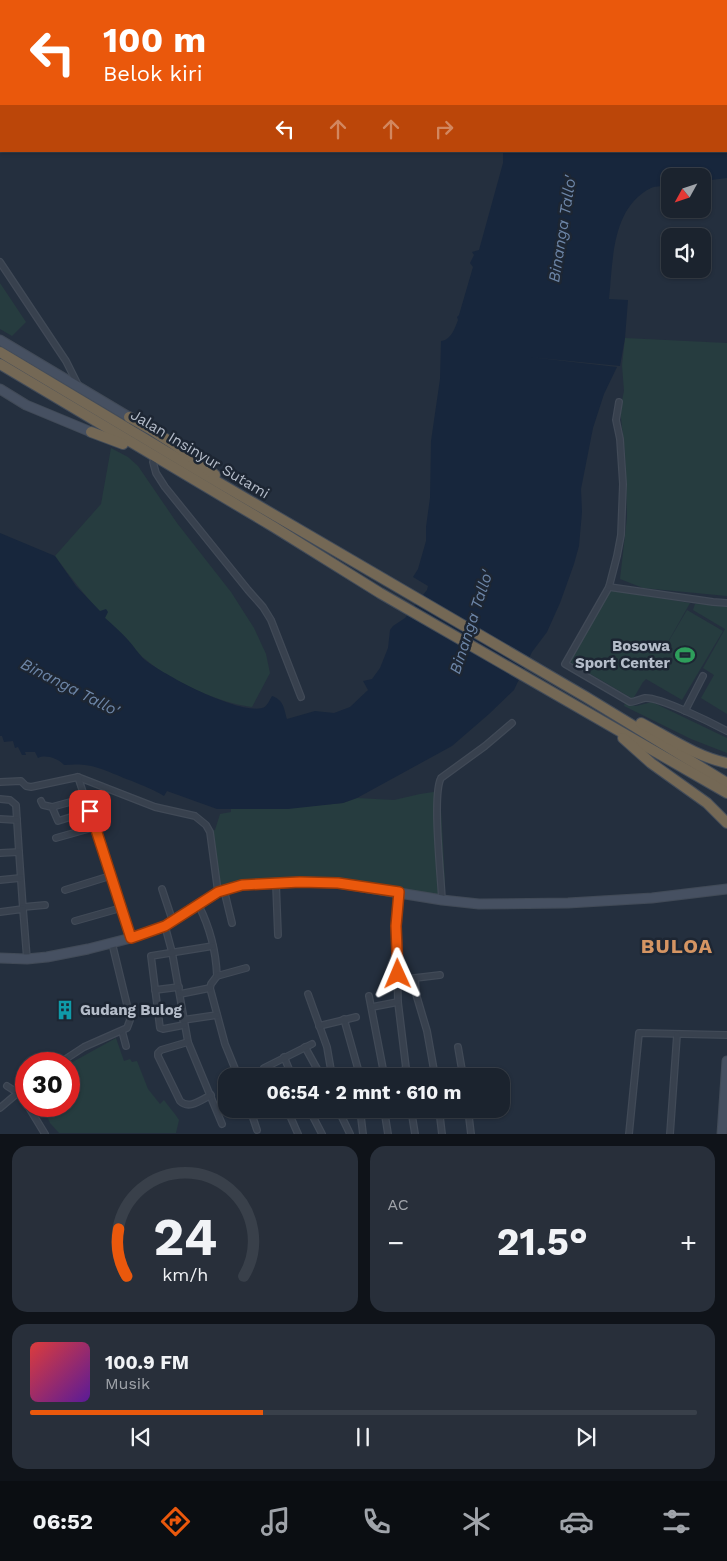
<!DOCTYPE html>
<html lang="id">
<head>
<meta charset="utf-8">
<style>
  :root { --surface:#1b232e; --page:#282f3a; --text:#f1f3f6; --muted:#a0a4aa; --line:#39404a; --accent:#ea580c }
  body { margin:0; font-family:"Work Sans",sans-serif; background:var(--page); color:var(--text); height:100vh; display:flex; flex-direction:column; font-size:19px; white-space:nowrap }
  * { box-sizing:border-box; margin:0 }
  p { font-size:16px; color:var(--muted) }
  .icon { flex:none; width:28px; height:28px; fill:none; stroke:currentColor; stroke-width:2; stroke-linecap:round; stroke-linejoin:round }
  .map { position:relative; height:1134px; overflow:hidden }
  .panel { display:flex; flex-direction:column; gap:12px; padding:12px; background:#0f1319; flex:1 }
  .panel>* { flex:none }
  .top-card { position:absolute; left:0px; top:0px; width:728px; height:152px; box-shadow:0 1px 4px #0004,0 0 0 1px var(--line); background:#ea580c; color:#fff; overflow:hidden }
  .needle { width:32px; rotate:230deg }
  .buttons { position:absolute; left:661px; top:168px; display:grid; gap:10px }
  .buttons a { display:grid; place-items:center; width:50px; height:50px; border-radius:10px; background:var(--surface); box-shadow:0 1px 4px #0004,0 0 0 1px var(--line); font-size:25px }
  .speed { position:absolute; left:15px; top:1052px; display:flex; gap:10px; font-size:25px; font-weight:700; text-align:center }
  .speed>* { display:grid; place-content:center; width:65px; height:65px; border-radius:50%; background:var(--surface); box-shadow:0 1px 4px #0004,0 0 0 1px var(--line); line-height:1 }
  .speed .limit { border:8px solid #d22; background:#fff; color:#111 }
  .pin { position:absolute; display:grid; place-items:center; width:42px; height:42px; color:#fff; margin:-21px; border-radius:10px; box-shadow:0 2px 8px #0006 }
  .me { position:absolute; width:55px; margin:-28px; rotate:359deg; stroke-linejoin:round; filter:drop-shadow(0 0 4px #0008) }
  .turn { display:flex; align-items:center; gap:18px; height:105px; padding:0 20px; font-size:22px }
  .turn .icon { width:65px; height:65px; stroke-width:2.5 }
  .turn b { display:block; font-size:35px; line-height:42px }
  .lanes { display:flex; align-items:center; height:48px; padding:0 20px; background:#0003; justify-content:center; gap:25px; direction:ltr }
  .lanes .off { opacity:.35 }
  .big { font-size:38px; font-weight:700; line-height:1.1 }
  .panel .tile { flex:1; display:flex; flex-direction:column; justify-content:center; gap:8px; min-width:0; padding:0 18px; border-radius:15px; background:var(--page) }
  .panel .dial { align-items:center; gap:0 }
  .dial svg { height:130px; overflow:visible; fill:none; stroke:var(--line); stroke-width:7; stroke-linecap:round; text-anchor:middle }
  .dial text { fill:var(--text); stroke:none }
  .song { display:flex; align-items:center; gap:15px }
  .cover { width:60px; height:60px; border-radius:8px; background:linear-gradient(135deg,hsl(0 70% 55%),hsl(270 70% 35%)) }
  .played { height:5px; border-radius:2px; background:linear-gradient(90deg,var(--accent) 35%,var(--line) 35%) }
  .keys { display:flex; justify-content:space-around; direction:ltr }
  .heat { display:flex; justify-content:space-between; align-items:center; font-size:28px; direction:ltr }
  .panel .tiles { flex:1; display:grid; gap:12px; grid-template-columns:1fr 1fr }
  .tile:last-child { grid-column:span 2 }
  .trip { position:absolute; left:218px; top:1068px; width:292px; height:50px; border-radius:15px; background:var(--surface); box-shadow:0 1px 4px #0004,0 0 0 1px var(--line); font-weight:700; line-height:50px; text-align:center }
  .tab-bar { display:flex; height:80px; justify-content:space-around; align-items:center; background:#0b0e12; color:var(--muted) }
  .tab-bar .icon { width:35px; height:35px }
  .tab-bar .active { color:var(--accent) }
  .tab-bar b { font-size:22px; color:var(--text) }
  .map>svg:first-child { display:block }
  .green { fill:#263c3f }
  .water { fill:#17263c }
  .lines { fill:none; stroke-linecap:round; stroke-linejoin:round }
  .street-casing { stroke:#414a57; stroke-width:8 }
  .secondary-casing { stroke:#414a57; stroke-width:11 }
  .highway-casing { stroke:#434c59; stroke-width:12 }
  .street { stroke:#38414e; stroke-width:5.5 }
  .secondary { stroke:#465061; stroke-width:9 }
  .highway { stroke:#746855; stroke-width:10 }
  .route-casing { stroke:#983908; stroke-width:12 }
  .route { stroke:#ea580c; stroke-width:9 }
  .labels { text-anchor:middle; dominant-baseline:central; stroke-width:5; stroke-linejoin:round; paint-order:stroke }
  .street-label { font-size:15px; fill:#b4bcc9; stroke:#1d2633 }
  .poi-label { font-size:15px; font-weight:bold; fill:#b4bcc9; stroke:#1d2633; text-anchor:end }
  .water-label { font-size:16px; font-style:italic; fill:#6d86a8; stroke:#1d2633 }
  .district-label { font-size:20px; font-weight:bold; letter-spacing:1px; fill:#d59563; stroke:#1d2633 }
</style>
</head>
<body>
<div class="map">
<svg width="727" height="1134" viewBox="0 0 727 1134">
  <rect width="100%" height="100%" fill="#242f3e"/>
  <g class="green">
    <polygon points="84,0 484,0 485,1 82,1"/>
    <polygon points="0,283 26,322 12,336 0,329"/>
    <polygon points="625,338 727,343 727,596 643,588 620,579 627,517 625,453 620,410 624,391 622,365"/>
    <path d="M111 448 128 457 138 466 177 523 231 592 254 628 266 654 270 673 252 707C219 703 170 681 145 659 138 654 133 646 127 639 121 632 112 626 105 618 87 598 71 578 55 556L101 504Z"/>
    <polygon points="611,590 690,603 660,656 687,610 723,631 682,700 646,679 643,682 633,699 570,662"/>
    <polygon points="695,604 727,605 727,714 701,698 714,675 703,668 725,629 693,610"/>
    <polygon points="652,702 727,738 727,753 691,739 624,706 625,703 636,706"/>
    <path d="M440 791 445 882 444 895 439 896C401 890 361 880 322 878 288 877 253 883 220 888L212 831 215 830 220 814 231 812V808H288L343 803 357 798 394 800 420 794Z"/>
    <path d="M116 1038 124 1061 130 1059 132 1062 137 1061 148 1089 160 1104 164 1100C169 1107 174 1112 179 1120L176 1133H59L50 1123 42 1106H69V1064Z"/>
  </g>
  <path class="water" d="M727 100V178L703 181 702 176H670V185C664 186 656 186 651 188 611 208 613 262 609 299L628 300 625 338 620 366 529 357 617 367 604 394 593 428 581 489 582 512 579 546 574 564 560 603 547 632 532 652 514 690 489 714 452 746 357 798 343 803 288 809H217L167 791 164 796C153 789 143 786 132 781 105 771 94 762 64 765 59 759 46 754 38 758L35 752H25L26 755H22L18 747 15 748 13 741 4 742 2 736H0V533L55 556 76 586 100 611 106 609 108 612 105 618C113 625 121 632 128 640 134 646 139 655 145 660 166 676 237 714 262 708 267 707 269 701 272 696 284 700 284 709 287 719L315 711 334 713 350 707 368 690 363 681 372 679 380 668 388 648 390 630 393 626 405 618 427 590 428 586 413 577 418 569 426 541V527L430 498 431 441 440 379 441 341C451 340 455 328 458 320L457 317 459 315 473 267 470 263 474 255 472 252 479 250 503 163V151H726Z"/>
  <g class="lines">
    <defs>
      <g id="street">
        <polyline points="0,262 66,361 79,387"/>
        <path d="M619 402 616 420 620 439 623 484 621 535 617 556 609 587 565 664 630 702C635 702 640 699 645 698 660 697 712 723 727 731"/>
        <polyline points="155,457 153,462 156,473 165,487 248,590 263,607 271,620 301,697"/>
        <polyline points="609,587 713,602 727,603"/>
        <polyline points="685,711 703,676"/>
        <polyline points="78,777 155,807 195,816 206,825 210,832 218,892"/>
        <polyline points="0,782 21,781 26,786 31,787 78,777 131,938"/>
        <polyline points="0,799 10,800 16,805 19,852"/>
        <polyline points="41,801 43,805 52,807 58,821 90,811"/>
        <polyline points="52,807 85,798"/>
        <polyline points="0,819 17,820"/>
        <polyline points="56,838 95,827"/>
        <polyline points="0,853 19,852 23,909"/>
        <polyline points="0,880 20,878"/>
        <polyline points="276,884 278,935"/>
        <polyline points="162,889 173,922"/>
        <polyline points="65,890 110,876"/>
        <polyline points="224,890 232,923"/>
        <polyline points="399,892 396,926 398,1002 407,1076"/>
        <path d="M442 900C441 876 432 795 441 778L485 746 512 723"/>
        <path d="M199 906C210 928 216 952 217 976L211 984 210 988 225 1044 238 1076"/>
        <polyline points="23,907 45,905"/>
        <polyline points="0,912 23,909 27,959"/>
        <polyline points="75,921 121,908"/>
        <polyline points="165,926 172,952 188,1042 222,1124"/>
        <polyline points="217,976 246,968"/>
        <polyline points="415,978 416,994 427,1031 435,1076"/>
        <polyline points="398,980 440,975"/>
        <polyline points="155,990 179,987"/>
        <polyline points="180,994 210,988"/>
        <polyline points="308,994 327,1047 332,1076"/>
        <polyline points="369,996 384,1074"/>
        <polyline points="372,1007 398,1002"/>
        <polyline points="344,1019 360,1076"/>
        <polyline points="183,1020 217,1015"/>
        <polyline points="184,1025 163,1029 160,1028 151,956 213,946"/>
        <polyline points="319,1026 356,1017"/>
        <polyline points="122,1031 126,1046"/>
        <path d="M188 1042 161 1050 158 1053V1056L180 1101C189 1110 201 1100 211 1095"/>
        <polyline points="305,1047 321,1076"/>
        <polyline points="458,1047 463,1076"/>
        <polyline points="284,1057 292,1076"/>
        <polyline points="58,1064 84,1047 127,1028 130,1020 128,1009 112,943"/>
        <polyline points="264,1068 312,1044"/>
        <polyline points="375,1076 406,1070"/>
        <polyline points="7,1086 18,1093"/>
        <polyline points="21,1091 26,1102"/>
        <polyline points="28,1106 45,1134"/>
        <polyline points="0,1108 26,1086"/>
        <polyline points="250,1109 257,1130"/>
        <polyline points="287,1109 298,1134"/>
        <polyline points="309,1109 322,1134"/>
        <polyline points="338,1109 350,1134"/>
        <polyline points="360,1109 363,1134"/>
        <polyline points="384,1109 388,1134"/>
        <polyline points="411,1109 415,1134"/>
        <polyline points="439,1109 442,1134"/>
        <polyline points="468,1109 471,1134"/>
        <polyline points="629,1134 639,1033 727,1035"/>
        <polyline points="670,1134 677,1035"/>
      </g>
      <g id="secondary">
        <polyline points="0,340 129,417"/>
        <polyline points="0,389 26,405 91,432"/>
        <polyline points="0,958 27,959 47,957 88,949 131,938 165,926 218,892 242,885 300,882 338,883 442,900 479,904 568,903 652,898 727,889"/>
        <polyline points="722,1134 727,1061"/>
      </g>
      <g id="highway">
        <polyline points="0,352 197,470 586,697 727,783"/>
        <polyline points="0,364 274,527 380,593 727,793"/>
        <path d="M129 417C159 433 188 453 215 475"/>
        <polyline points="91,432 123,444"/>
        <path d="M641 723C668 737 697 757 727 763"/>
        <polyline points="623,738 651,763 707,803 727,823"/>
      </g>
    </defs>
    <use href="#street" class="street-casing"/>
    <use href="#secondary" class="secondary-casing"/>
    <use href="#highway" class="highway-casing"/>
    <use href="#street" class="street"/>
    <use href="#secondary" class="secondary"/>
    <use href="#highway" class="highway"/>
  </g>
  <g class="lines">
    <defs>
      <polyline id="route" points="90,811 131,938 165,926 218,892 242,885 300,882 338,883 399,892 396,926 398,974"/>
    </defs>
    <use href="#route" class="route-casing"/>
    <use href="#route" class="route"/>
  </g>
  <defs>
    <symbol id="stadium-bare" viewBox="-9 -9 18 18"><path d="M0-5a6.5 5 0 1 0 0 10a6.5 5 0 1 0 0-10ZM-3.5-1.8h7v3.6h-7Z" fill="#2e9e5b" stroke="#1d2633" stroke-width="2.5" paint-order="stroke"/></symbol>
    <symbol id="building-bare" viewBox="-9 -9 18 18"><path d="M-4-6H4V6H1V3H-1V6H-4ZM-2.5-4.3h1.7v1.8h-1.7ZM.8-4.3h1.7v1.8H.8ZM-2.5-1h1.7V.8h-1.7ZM.8-1h1.7V.8H.8Z" fill="#0f9aa8" stroke="#1d2633" stroke-width="2.5" paint-order="stroke"/></symbol>
  </defs>
  <g fill-rule="evenodd">
    <use href="#stadium-bare" x="671" y="641" width="28" height="28"/>
    <use href="#building-bare" x="51" y="996" width="28" height="28"/>
  </g>
  <g class="labels">
    <g class="street-label">
      <text transform="translate(200 454) rotate(31)">Jalan Insinyur Sutami</text>
    </g>
    <g class="poi-label">
      <text x="670" y="646">Bosowa<tspan x="670" dy="17">Sport Center</tspan></text>
      <text x="80" y="1010" text-anchor="start">Gudang Bulog</text>
    </g>
    <g class="water-label">
      <text transform="translate(562 229) rotate(-81)">Binanga Tallo'</text>
      <text transform="translate(471 622) rotate(-72)">Binanga Tallo'</text>
      <text transform="translate(70 687) rotate(27)">Binanga Tallo'</text>
    </g>
    <g class="district-label">
      <text x="677" y="946">BULOA</text>
    </g>
  </g>
</svg>
<div class="buttons">
<a><svg class="needle" viewBox="-14 -14 28 28"><path d="M0-13l5 13h-10z" fill="#e53935"/><path d="M0 13l5-13h-10z" fill="#a0a4aa"/></svg></a>
<a><svg class="icon" aria-label="sound" viewBox="0 0 24 24"><path d="M4 9h4l5-4v14l-5-4H4zM17 9q2 3 0 6"/></svg></a>
</div>
<div class="speed"><div class="limit">30</div></div>
<div class="pin" style="left:90px;top:811px;background:#d93025"><svg class="icon" aria-label="arrive" viewBox="0 0 24 24"><path d="M6 21V4h12l-3 4 3 4H6"/></svg></div>
<svg class="me" style="left:398px;top:974px" viewBox="-20 -20 40 40"><path d="M0-17L14 15 0 8-14 15z" fill="#ea580c" stroke="#fff" stroke-width="4"/></svg>
<div class="trip">06:54 · 2 mnt · 610 m</div>
<div class="top-card">
<div class="turn"><svg class="icon" aria-label="left" viewBox="0 0 24 24"><path d="M17 20v-9H6M10 6l-5 5 5 5"/></svg><div><b>100 m</b>Belok kiri</div></div>
<div class="lanes"><svg class="icon" aria-label="left" viewBox="0 0 24 24"><path d="M17 20v-9H6M10 6l-5 5 5 5"/></svg><svg class="icon off" aria-label="ahead" viewBox="0 0 24 24"><path d="M12 20V5M6 11l6-6 6 6"/></svg><svg class="icon off" aria-label="ahead" viewBox="0 0 24 24"><path d="M12 20V5M6 11l6-6 6 6"/></svg><svg class="icon off" aria-label="right" viewBox="0 0 24 24"><path d="M7 20v-9h11M14 6l5 5-5 5"/></svg></div>
</div>
</div>
<section class="panel">
<div class="tiles">
<div class="tile dial"><svg viewBox="0 0 100 80">
<path d="M14 69A42 42 0 1 1 86 69"/>
<path d="M14 69A42 42 0 0 1 9 40" stroke="#ea580c"/>
<text x="50" y="56" font-size="32" font-weight="700">24</text>
<text x="50" y="72" font-size="11">km/h</text>
</svg></div>
<div class="tile"><p>AC</p>
<div class="heat"><a>−</a><b class="big">21.5°</b><a>+</a></div>
</div>
<div class="tile">
<div class="song"><i class="cover"></i><div><b>100.9 FM</b><p>Musik</p></div></div>
<div class="played"></div>
<div class="keys"><svg class="icon" aria-label="previous" viewBox="0 0 24 24"><path d="M18 5L8 12l10 7zM5 5v14"/></svg><svg class="icon" aria-label="pause" viewBox="0 0 24 24"><path d="M8 5v14M16 5v14"/></svg><svg class="icon" aria-label="next" viewBox="0 0 24 24"><path d="M6 5l10 7-10 7zM19 5v14"/></svg></div>
</div>
</div>
</section>
<nav class="tab-bar">
<b>06:52</b>
<svg class="icon active" aria-label="directions" viewBox="0 0 24 24"><path d="M12 3l9 9-9 9-9-9zM9 14v-3h6M13 9l2 2-2 2"/></svg>
<svg class="icon" aria-label="music" viewBox="0 0 24 24"><path d="M9 18V5l10-2v13"/><circle cx="6" cy="18" r="3"/><circle cx="16" cy="16" r="3"/></svg>
<svg class="icon" aria-label="phone" viewBox="0 0 24 24"><path d="M5 4h4l2 5-3 2q2 4 5 5l2-3 5 2v4C11 20 4 13 5 4z"/></svg>
<svg class="icon" aria-label="climate" viewBox="0 0 24 24"><path d="M12 3v18M4 7l16 10M4 17L20 7"/></svg>
<svg class="icon" aria-label="car" viewBox="0 0 24 24"><path d="M5 17H2v-5l4-1 3-4h7l3 4 3 1v5h-3M9 17h6M6 11h13"/><circle cx="7" cy="17" r="2"/><circle cx="17" cy="17" r="2"/></svg>
<svg class="icon" aria-label="filters" viewBox="0 0 24 24"><path d="M4 7h16M4 17h16"/><circle cx="9" cy="7" r="2"/><circle cx="15" cy="17" r="2"/></svg>
</nav>
</body>
</html>
